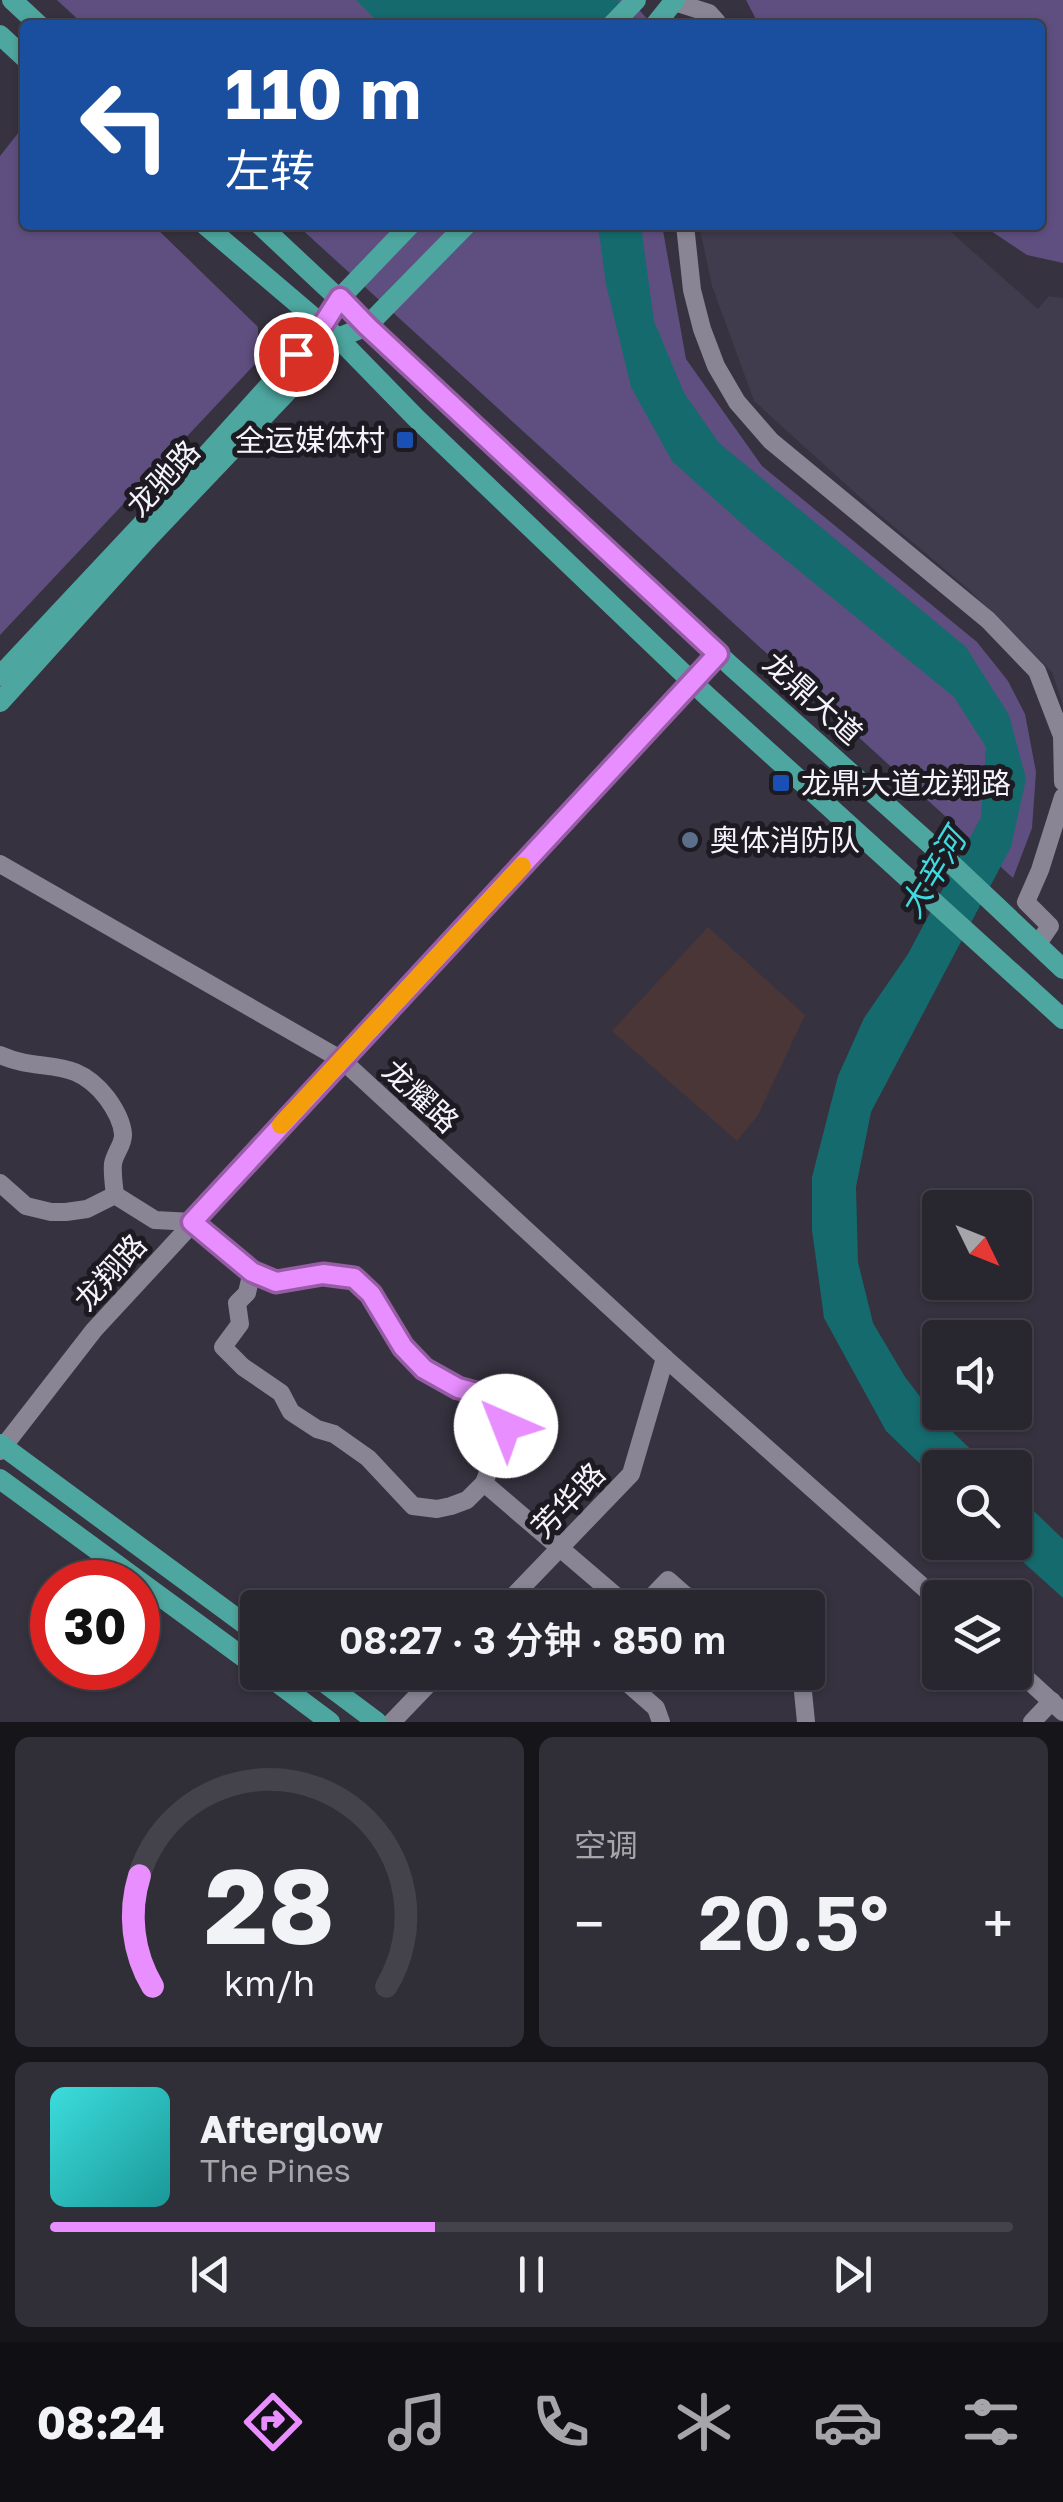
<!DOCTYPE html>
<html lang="zh">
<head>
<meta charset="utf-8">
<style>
  :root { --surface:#28262f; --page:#302e37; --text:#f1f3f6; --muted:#a5a5aa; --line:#44434b; --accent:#e88eff }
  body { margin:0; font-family:"Golos Text","Noto Sans SC",sans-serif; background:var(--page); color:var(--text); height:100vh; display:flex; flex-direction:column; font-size:38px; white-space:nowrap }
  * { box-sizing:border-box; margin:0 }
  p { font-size:32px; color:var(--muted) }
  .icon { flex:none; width:55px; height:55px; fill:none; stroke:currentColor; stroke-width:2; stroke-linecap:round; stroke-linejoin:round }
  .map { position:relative; height:1722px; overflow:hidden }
  .sheet { display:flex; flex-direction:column; gap:15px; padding:15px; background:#16151a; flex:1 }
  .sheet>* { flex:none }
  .top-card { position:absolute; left:20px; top:20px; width:1025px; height:210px; border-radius:10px; box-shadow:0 2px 8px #0004,0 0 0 2px var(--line); background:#1a4fa0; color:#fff; overflow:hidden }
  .needle { width:65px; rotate:133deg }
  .tools { position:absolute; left:922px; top:1190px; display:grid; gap:20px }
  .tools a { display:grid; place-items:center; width:110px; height:110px; border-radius:10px; background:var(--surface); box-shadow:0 2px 8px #0004,0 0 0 2px var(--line); font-size:50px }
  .speed { position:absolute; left:30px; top:1560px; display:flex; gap:20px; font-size:50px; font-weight:700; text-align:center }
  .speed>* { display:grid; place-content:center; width:130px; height:130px; border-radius:50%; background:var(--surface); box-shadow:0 2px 8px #0004,0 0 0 2px var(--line); line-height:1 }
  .speed .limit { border:15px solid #d22; background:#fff; color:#111 }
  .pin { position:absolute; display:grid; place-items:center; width:85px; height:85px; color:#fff; margin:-42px; border:5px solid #fff; border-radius:50%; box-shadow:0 2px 10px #0007 }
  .me { position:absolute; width:110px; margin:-55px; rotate:316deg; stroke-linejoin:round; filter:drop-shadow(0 0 8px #0008) }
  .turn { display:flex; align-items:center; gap:35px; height:210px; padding:0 40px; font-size:45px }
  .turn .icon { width:130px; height:130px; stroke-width:2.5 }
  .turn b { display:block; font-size:70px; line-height:85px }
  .big { font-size:75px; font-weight:600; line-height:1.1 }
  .sheet .widget { flex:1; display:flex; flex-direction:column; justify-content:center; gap:15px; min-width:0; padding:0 35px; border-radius:15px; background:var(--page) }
  .sheet .dial { align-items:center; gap:0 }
  .dial svg { height:260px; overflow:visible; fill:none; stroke:var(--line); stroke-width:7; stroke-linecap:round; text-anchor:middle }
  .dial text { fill:var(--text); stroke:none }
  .song { display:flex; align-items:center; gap:30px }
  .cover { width:120px; height:120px; border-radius:15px; background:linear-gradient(135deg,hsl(180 70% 55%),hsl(180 70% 35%)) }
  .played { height:10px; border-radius:5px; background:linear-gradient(90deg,var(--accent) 40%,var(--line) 40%) }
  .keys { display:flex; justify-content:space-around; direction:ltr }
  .heat { display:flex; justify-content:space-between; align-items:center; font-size:55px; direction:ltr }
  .sheet .tiles { flex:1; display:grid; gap:15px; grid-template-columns:1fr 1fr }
  .widget:last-child { grid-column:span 2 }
  .trip { position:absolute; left:240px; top:1590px; width:585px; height:100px; border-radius:10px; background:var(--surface); box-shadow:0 2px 8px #0004,0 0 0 2px var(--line); font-weight:600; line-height:100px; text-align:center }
  .dock { display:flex; height:160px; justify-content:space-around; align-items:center; background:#100f13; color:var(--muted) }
  .dock .icon { width:70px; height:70px }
  .dock .active { color:var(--accent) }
  .dock b { font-size:45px; color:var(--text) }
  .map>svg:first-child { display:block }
  .built { fill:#403b4d }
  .industrial { fill:#4b3637 }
  .green { fill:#5f4f80 }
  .water { fill:#146a6d }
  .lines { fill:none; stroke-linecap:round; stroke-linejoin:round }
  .minor { stroke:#898594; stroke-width:18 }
  .major { stroke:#4da69f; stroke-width:20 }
  .route-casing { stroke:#975ca6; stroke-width:25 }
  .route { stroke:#e88eff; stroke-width:18 }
  .slow { stroke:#f59e0b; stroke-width:18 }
  .transit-dot { fill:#1a4fb4; stroke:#1d1b21; stroke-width:4 }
  .service-dot { fill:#5c6f8a; stroke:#1d1b21; stroke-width:4 }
  .labels { text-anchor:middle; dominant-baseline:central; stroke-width:10; stroke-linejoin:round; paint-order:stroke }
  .poi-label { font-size:30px; fill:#f5f3fc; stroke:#1d1b21; text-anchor:start }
  .street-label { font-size:30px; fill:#f5f3fc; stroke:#1d1b21 }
  .water-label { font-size:32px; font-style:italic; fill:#3fdbe0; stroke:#1d1b21 }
</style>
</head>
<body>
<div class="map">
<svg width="1063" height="1722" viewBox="0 0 1063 1722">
  <rect width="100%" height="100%" fill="#36323f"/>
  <polygon class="built" points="699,225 943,225 1038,309 1049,296 1063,298 1063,706 1052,672 967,588 874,510 754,401 712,286"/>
  <polygon class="industrial" points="708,927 805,1015 758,1115 737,1141 612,1031"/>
  <g class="green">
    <polygon points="57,0 630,0 653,25 84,25"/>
    <polygon points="746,0 1063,0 1063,263 1027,255 982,225 1040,225 1040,25 759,25"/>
    <polygon points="23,127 25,129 25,225 153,225 258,327 258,361 0,635 0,156"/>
    <polygon points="297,225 662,225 686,359 762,466 977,642 1008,681 1025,714 1036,772 1032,828 1013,878"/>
  </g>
  <g class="water">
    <polygon points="356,0 618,0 637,25 381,25"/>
    <polygon points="598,225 643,225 642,234 654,321 684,393 719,443 966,647 1009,715 1026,779 1011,847 871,1112 856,1187 858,1262 873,1323 905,1377 932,1412 989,1467 940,1468 940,1483 886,1431 824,1318 812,1230 812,1177 838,1076 864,1018 908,954 981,817 986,747 954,697 748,529 672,461 631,387 606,284"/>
    <polygon points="1015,1493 1063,1539 1063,1598 1002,1543 1015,1542"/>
  </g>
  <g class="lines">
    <g class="minor">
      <polyline points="674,2 709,13 717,22 717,25"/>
      <polyline points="685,225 692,290 702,329 716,366 737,402 771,441 988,620 1037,671 1062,736 1063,782"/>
      <polyline points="0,864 342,1060 665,1358 940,1602"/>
      <polyline points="1037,945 1050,926 1026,902 1040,870 1063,797"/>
      <path d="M0 1055C42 1074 73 1054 107 1098 115 1109 122 1121 123 1134 124 1144 114 1154 113 1164 112 1173 114 1186 115 1195L155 1220 193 1222 252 1271 276 1282 323 1274 354 1278 371 1294 403 1347 424 1369 458 1388 483 1395 506 1426 484 1483 630 1608"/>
      <polyline points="0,1183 26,1206 51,1212 66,1212 87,1209 115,1195"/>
      <polyline points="252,1271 247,1293 237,1303 240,1324 223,1347 243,1367 281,1393 291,1412 317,1429 334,1434 368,1458 413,1506 437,1509 451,1506 467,1500 484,1483"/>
      <polyline points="0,1451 94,1330 718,655"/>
      <polyline points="502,1608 631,1474 665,1358"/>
      <polyline points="641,1608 668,1580 685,1595 715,1608"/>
      <polyline points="1015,1668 1063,1712"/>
      <polyline points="615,1672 656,1708 661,1722"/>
      <polyline points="801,1672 806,1722"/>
      <polyline points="392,1722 440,1672"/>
      <polyline points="1032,1722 1052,1701"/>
    </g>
    <g class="major">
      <polyline points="12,0 39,25"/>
      <polyline points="612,25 636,0"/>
      <polyline points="655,25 675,0"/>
      <polyline points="0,35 25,58"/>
      <polyline points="205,225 338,338 416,418 707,696 1063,1019"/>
      <polyline points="260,225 731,666 939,852 1063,969"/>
      <polyline points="0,676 193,470 323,326 340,298 410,225"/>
      <polyline points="0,702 150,536 338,338 367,326 466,225"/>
      <polyline points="0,1444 258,1634"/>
      <polyline points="0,1479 258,1668"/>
      <polyline points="263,1672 330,1722"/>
      <polyline points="310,1672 377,1722"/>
    </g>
  </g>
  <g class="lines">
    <defs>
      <polyline id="route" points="296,354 322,326 340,298 367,326 718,654 192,1222 252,1272 276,1282 323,1274 354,1278 371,1294 403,1347 424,1369 458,1388 484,1395 506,1426"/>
    </defs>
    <use href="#route" class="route-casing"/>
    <use href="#route" class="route"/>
    <polyline class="slow" points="281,1125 522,866"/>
  </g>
  <g class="transit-dot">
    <rect x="395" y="430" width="20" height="20" rx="5"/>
    <rect x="771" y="773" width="20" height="20" rx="5"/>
  </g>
  <circle class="service-dot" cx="690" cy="840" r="10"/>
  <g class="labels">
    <g class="poi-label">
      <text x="385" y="440" text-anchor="end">全运媒体村</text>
      <text x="801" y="783">龙鼎大道龙翔路</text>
      <text x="710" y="840">奥体消防队</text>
    </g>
    <g class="street-label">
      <text transform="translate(163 478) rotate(-47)">龙驰路</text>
      <text transform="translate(813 698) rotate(42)">龙鼎大道</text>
      <text transform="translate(421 1096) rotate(43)">龙耀路</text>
      <text transform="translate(110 1272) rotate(-48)">龙翔路</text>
      <text transform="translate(568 1500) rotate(-46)">芳华路</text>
    </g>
    <g class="water-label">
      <text transform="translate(932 873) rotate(-59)">大辛河</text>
    </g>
  </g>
</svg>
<div class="tools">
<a><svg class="needle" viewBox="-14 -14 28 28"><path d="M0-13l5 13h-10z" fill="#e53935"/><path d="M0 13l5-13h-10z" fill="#a5a5aa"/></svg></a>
<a><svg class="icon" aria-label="sound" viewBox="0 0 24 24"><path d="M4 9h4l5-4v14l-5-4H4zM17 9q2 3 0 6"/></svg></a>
<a><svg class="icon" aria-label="search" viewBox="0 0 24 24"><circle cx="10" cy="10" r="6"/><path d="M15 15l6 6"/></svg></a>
<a><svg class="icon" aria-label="layers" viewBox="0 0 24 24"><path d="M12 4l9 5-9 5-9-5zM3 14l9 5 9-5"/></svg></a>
</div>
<div class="speed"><div class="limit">30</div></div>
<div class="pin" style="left:296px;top:354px;background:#d93025"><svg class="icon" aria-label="arrive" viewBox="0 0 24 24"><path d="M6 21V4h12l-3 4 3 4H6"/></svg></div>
<svg class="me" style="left:506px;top:1426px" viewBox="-20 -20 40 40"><circle r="19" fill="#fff"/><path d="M0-13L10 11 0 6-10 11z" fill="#e88eff"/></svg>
<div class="trip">08:27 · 3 分钟 · 850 m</div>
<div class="top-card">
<div class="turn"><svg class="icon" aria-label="left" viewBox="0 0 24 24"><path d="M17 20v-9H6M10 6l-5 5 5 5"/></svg><div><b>110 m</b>左转</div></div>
</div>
</div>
<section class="sheet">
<div class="tiles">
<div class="widget dial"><svg viewBox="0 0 100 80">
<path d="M14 69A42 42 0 1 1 86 69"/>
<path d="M14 69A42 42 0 0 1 10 35" stroke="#e88eff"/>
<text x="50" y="56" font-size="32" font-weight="700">28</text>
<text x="50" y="72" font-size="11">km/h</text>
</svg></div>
<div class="widget"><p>空调</p>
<div class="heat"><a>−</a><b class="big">20.5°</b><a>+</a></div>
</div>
<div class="widget">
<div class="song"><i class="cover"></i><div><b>Afterglow</b><p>The Pines</p></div></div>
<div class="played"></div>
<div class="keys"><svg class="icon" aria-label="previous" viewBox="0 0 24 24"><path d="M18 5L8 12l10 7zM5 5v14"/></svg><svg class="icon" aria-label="pause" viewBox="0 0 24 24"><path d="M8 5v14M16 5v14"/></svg><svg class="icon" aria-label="next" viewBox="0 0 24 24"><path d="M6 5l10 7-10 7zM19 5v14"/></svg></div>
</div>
</div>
</section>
<nav class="dock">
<b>08:24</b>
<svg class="icon active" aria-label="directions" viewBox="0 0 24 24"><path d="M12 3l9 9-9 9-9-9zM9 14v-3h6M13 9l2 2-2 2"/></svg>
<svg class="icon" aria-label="music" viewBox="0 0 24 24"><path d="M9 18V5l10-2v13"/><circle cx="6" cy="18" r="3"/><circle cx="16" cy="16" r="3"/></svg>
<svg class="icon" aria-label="phone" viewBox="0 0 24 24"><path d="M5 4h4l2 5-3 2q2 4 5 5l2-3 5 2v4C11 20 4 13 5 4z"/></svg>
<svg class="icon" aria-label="climate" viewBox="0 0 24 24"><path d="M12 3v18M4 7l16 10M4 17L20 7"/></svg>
<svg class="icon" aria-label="car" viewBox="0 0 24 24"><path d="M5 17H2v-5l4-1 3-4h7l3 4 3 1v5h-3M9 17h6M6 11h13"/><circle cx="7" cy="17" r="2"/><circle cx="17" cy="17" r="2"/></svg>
<svg class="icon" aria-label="filters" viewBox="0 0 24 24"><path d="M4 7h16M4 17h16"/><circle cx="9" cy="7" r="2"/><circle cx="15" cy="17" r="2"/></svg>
</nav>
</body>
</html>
